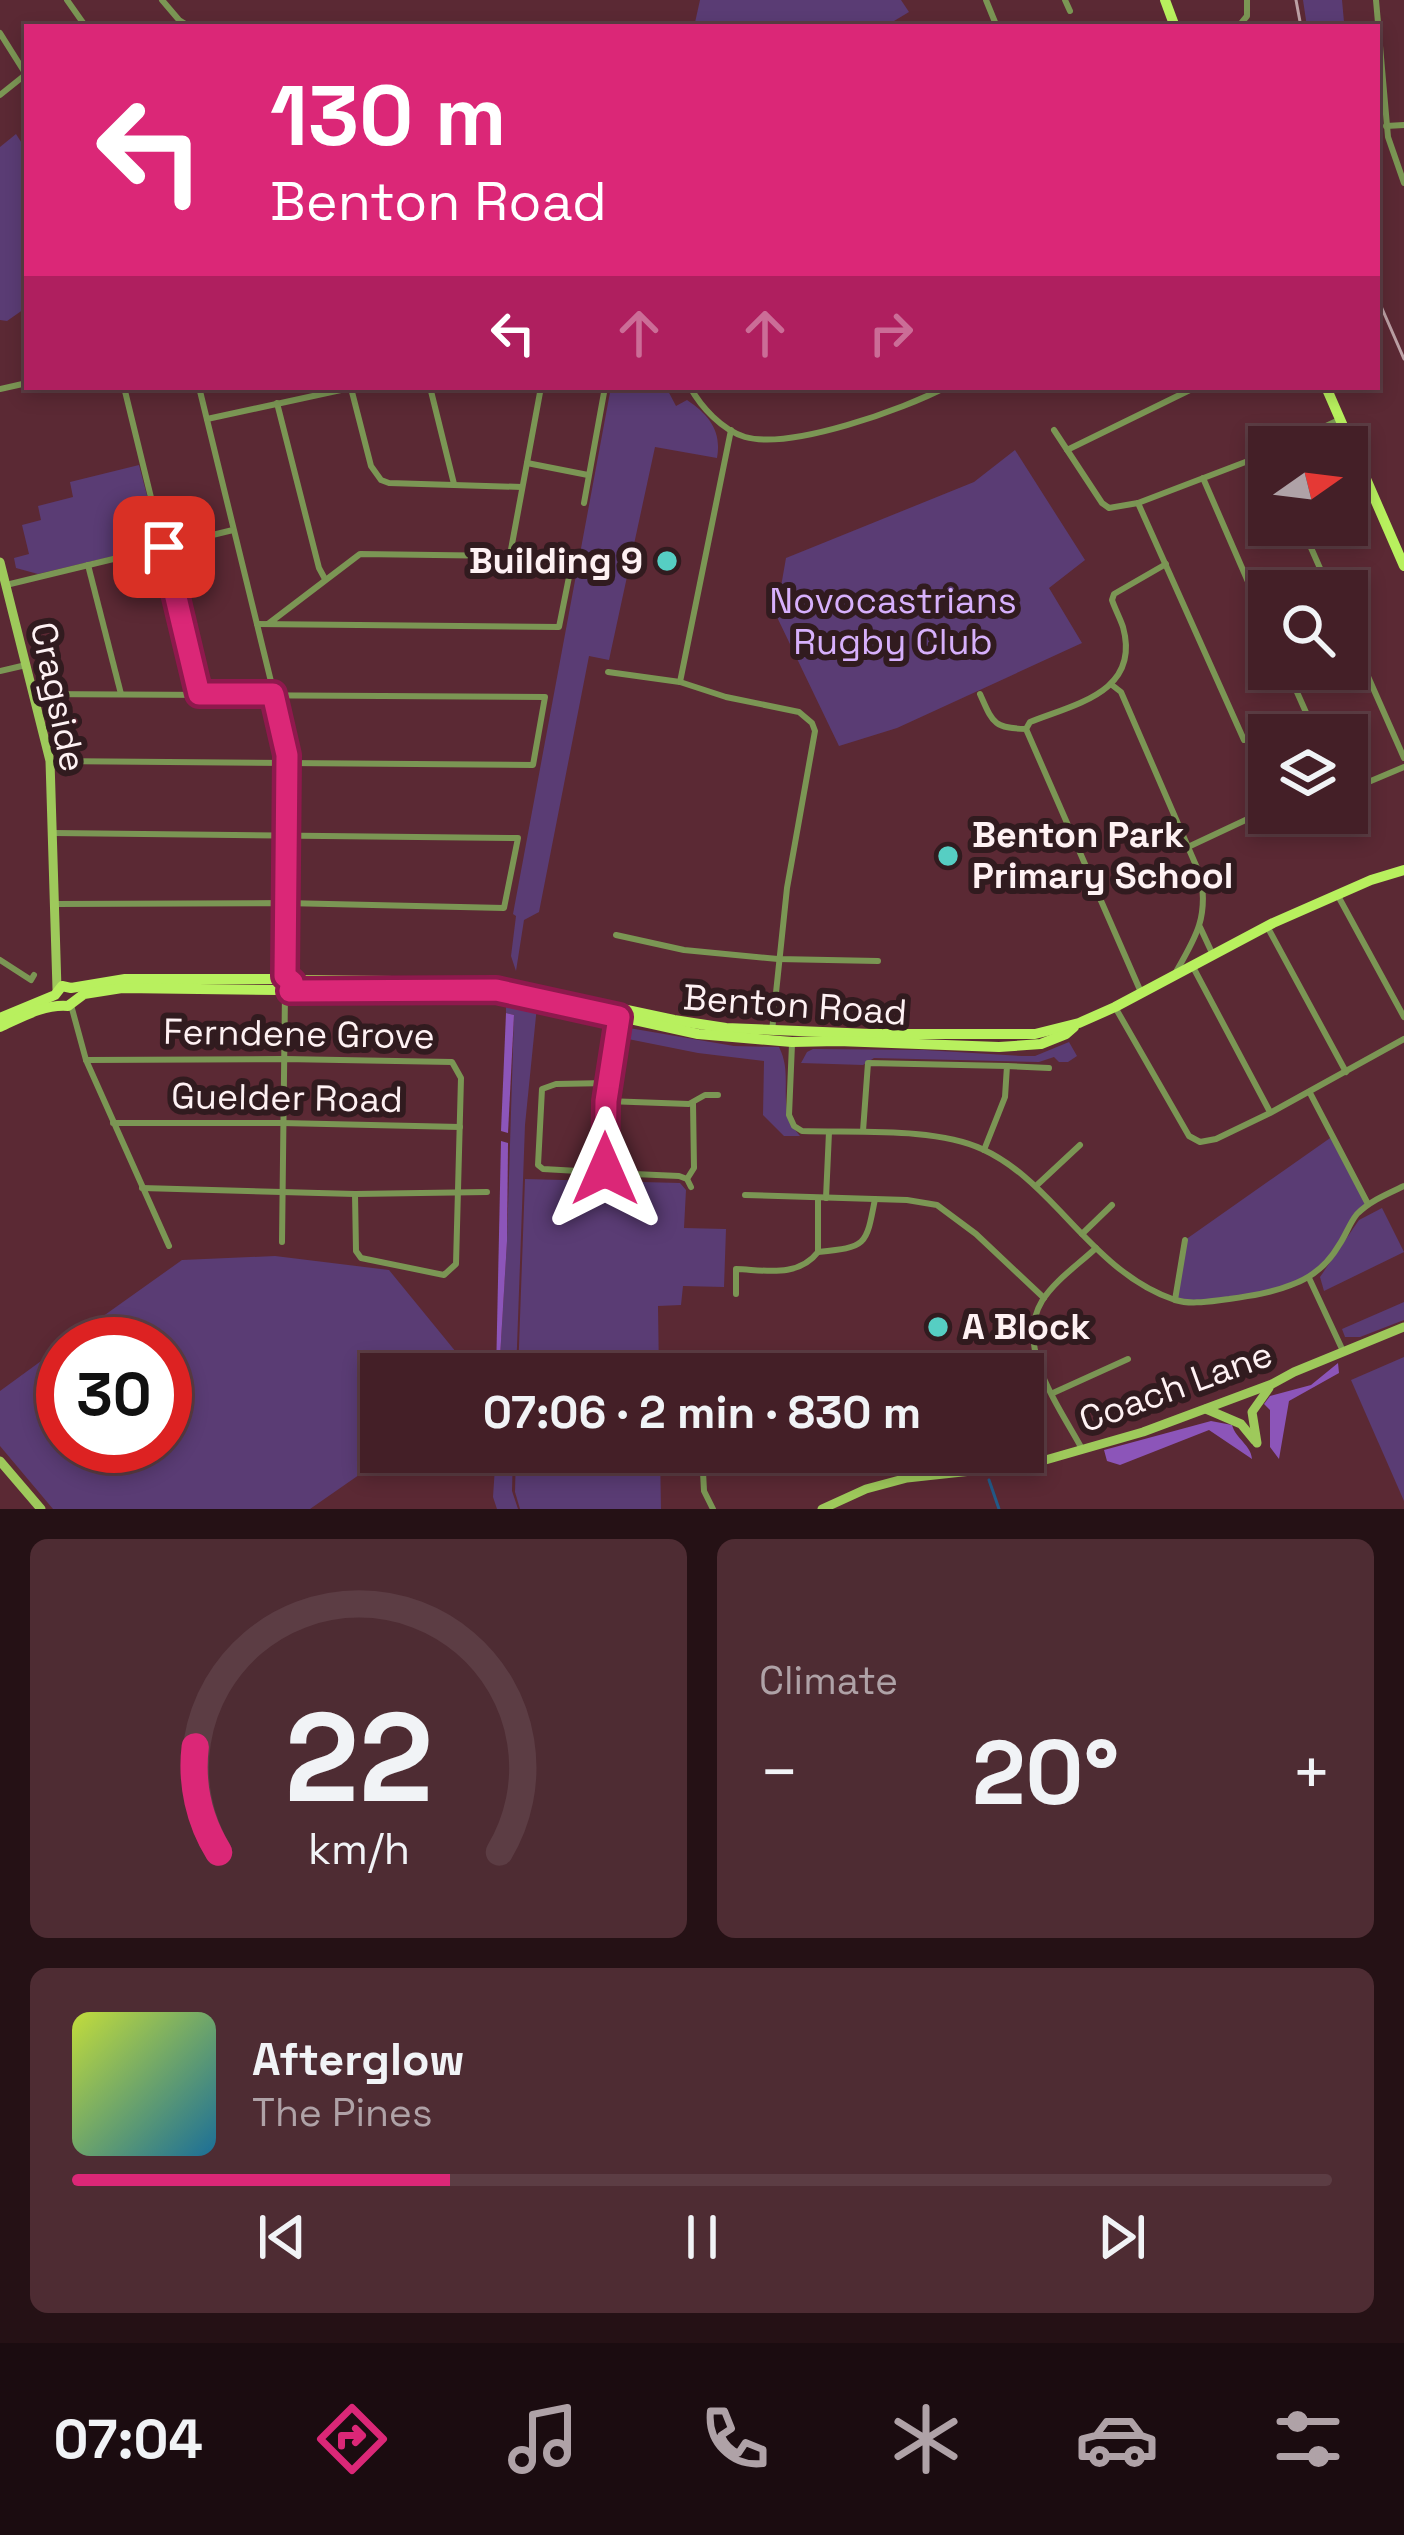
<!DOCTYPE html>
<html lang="en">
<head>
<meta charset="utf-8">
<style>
  :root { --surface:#441f27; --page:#4e2c33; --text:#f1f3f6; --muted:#afa2a7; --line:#5c3d44; --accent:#db2777 }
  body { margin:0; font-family:"Space Grotesk",sans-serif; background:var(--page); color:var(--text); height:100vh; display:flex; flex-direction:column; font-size:45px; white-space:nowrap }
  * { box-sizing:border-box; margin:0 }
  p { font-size:39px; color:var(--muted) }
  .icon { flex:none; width:66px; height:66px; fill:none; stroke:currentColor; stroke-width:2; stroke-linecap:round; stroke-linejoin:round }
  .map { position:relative; height:1509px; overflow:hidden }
  .sheet { display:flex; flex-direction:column; gap:30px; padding:30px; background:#251115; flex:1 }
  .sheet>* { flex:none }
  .top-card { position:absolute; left:24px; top:24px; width:1356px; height:366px; border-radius:0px; box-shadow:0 6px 18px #0003,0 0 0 3px var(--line); background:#db2777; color:#fff; overflow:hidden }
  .needle { width:78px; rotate:76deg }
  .tools { position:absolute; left:1248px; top:426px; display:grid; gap:24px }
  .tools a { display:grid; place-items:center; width:120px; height:120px; border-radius:0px; background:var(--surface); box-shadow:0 6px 18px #0003,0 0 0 3px var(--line); font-size:60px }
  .speed { position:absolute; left:36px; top:1317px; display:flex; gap:24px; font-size:60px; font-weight:700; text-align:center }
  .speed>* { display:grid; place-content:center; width:156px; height:156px; border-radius:50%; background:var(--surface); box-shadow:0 6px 18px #0003,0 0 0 3px var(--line); line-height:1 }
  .speed .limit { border:18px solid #d22; background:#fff; color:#111 }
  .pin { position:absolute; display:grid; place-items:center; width:102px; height:102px; color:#fff; margin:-51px; border-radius:24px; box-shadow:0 6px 18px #0006 }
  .me { position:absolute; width:132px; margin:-66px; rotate:0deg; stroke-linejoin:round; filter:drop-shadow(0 0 9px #0008) }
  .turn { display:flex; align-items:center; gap:42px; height:252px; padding:0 48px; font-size:54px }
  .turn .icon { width:156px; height:156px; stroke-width:2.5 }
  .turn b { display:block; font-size:84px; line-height:102px }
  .lanes { display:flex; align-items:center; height:114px; padding:0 48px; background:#0003; justify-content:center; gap:60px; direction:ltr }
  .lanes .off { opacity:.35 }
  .big { font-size:90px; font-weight:700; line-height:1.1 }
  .sheet .tile { flex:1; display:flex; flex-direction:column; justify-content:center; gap:18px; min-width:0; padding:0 42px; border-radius:18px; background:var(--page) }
  .sheet .dial { align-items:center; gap:0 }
  .dial svg { height:312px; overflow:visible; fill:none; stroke:var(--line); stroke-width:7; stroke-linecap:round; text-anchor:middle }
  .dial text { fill:var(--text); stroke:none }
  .song { display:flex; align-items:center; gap:36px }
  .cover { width:144px; height:144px; border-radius:18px; background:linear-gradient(135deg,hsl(70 70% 55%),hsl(200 70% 35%)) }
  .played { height:12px; border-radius:6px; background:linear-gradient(90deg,var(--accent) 30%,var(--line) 30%) }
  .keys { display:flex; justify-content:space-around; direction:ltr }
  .heat { display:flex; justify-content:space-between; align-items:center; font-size:66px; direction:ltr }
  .sheet .tiles { flex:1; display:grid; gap:30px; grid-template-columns:1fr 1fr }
  .tile:last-child { grid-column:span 2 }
  .trip { position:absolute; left:360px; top:1353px; width:684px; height:120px; border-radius:0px; background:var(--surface); box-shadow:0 6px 18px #0003,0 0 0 3px var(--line); font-weight:700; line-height:120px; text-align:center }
  .tabs { display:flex; height:192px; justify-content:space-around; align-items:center; background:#1b0c10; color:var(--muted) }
  .tabs .icon { width:84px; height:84px }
  .tabs .selected { color:var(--accent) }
  .tabs b { font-size:54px; color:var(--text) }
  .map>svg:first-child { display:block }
  .green { fill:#5a3c74 }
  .forest { fill:#8c55b9 }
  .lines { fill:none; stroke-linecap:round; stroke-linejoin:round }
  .stream { stroke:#235987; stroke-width:3 }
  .street { stroke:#7b9654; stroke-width:6 }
  .secondary { stroke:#9ec95b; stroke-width:9 }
  .primary { stroke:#b8f05e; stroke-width:10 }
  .tram { stroke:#bca0a5; stroke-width:3 }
  .route-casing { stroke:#8e194d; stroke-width:30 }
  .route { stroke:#db2777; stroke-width:21 }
  .poi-dot { fill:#56cec3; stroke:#311b1f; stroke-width:4.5 }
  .labels { text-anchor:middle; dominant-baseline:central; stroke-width:12; stroke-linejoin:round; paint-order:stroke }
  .poi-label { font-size:36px; font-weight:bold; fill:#fef1f3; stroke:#311b1f; text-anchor:start }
  .park-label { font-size:36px; fill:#d7b0fc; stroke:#311b1f }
  .street-label { font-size:36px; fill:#fef1f3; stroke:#311b1f }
</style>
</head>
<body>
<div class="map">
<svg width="1404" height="1509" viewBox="0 0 1404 1509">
  <rect width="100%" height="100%" fill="#5b2934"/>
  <g class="green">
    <polygon points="700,0 901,0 909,12 884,27 694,27"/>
    <polygon points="1303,0 1342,0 1344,22 1332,23 1332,27 1307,27"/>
    <polygon points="16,134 27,151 27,307 7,321 0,320 0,147"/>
    <path d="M611 387H666L676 406 687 400C709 415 722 431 717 458L655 447 609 660 589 656 539 912 524 920 516 971 511 956 516 916 513 914Z"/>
    <polygon points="1015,450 1085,560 1049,588 1082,643 897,728 839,746 776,615 786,558 974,482"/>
    <polygon points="139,465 160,545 38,574 16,568 14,558 29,554 22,525 41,520 38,506 73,497 70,482"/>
    <polygon points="513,1002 537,1006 525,1125 516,1374 499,1374 507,1241 514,1015 506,1013 506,1007"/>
    <path d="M629 1028 734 1046 779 1047C795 1078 774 1107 800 1136H784L763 1115 764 1061 698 1053 623 1038 625 1030Z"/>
    <polygon points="1069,1042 1077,1056 1068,1062 1059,1062 1054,1057 1039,1062 874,1058 863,1065 801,1063 807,1052 813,1049 924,1050 1022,1056 1035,1056"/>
    <path d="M1333 1136 1368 1204C1354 1217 1347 1236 1335 1250 1327 1259 1318 1272 1308 1278 1277 1297 1210 1304 1175 1300L1185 1240Z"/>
    <polygon points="525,1179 680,1183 686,1190 684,1228 726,1229 724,1287 683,1286 681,1305 658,1306 659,1374 518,1374"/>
    <polygon points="1382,1208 1404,1252 1324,1291 1320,1277 1359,1220"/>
    <polygon points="275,1256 389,1270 474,1374 381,1374 381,1452 392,1452 310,1509 53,1509 0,1446 0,1391 63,1345 63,1446 165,1446 165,1344 64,1344 182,1260"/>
    <polygon points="1404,1302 1404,1320 1360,1337 1345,1337 1342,1329"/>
    <polygon points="1404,1357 1404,1501 1351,1380"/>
    <polygon points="496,1452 513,1452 512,1491 518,1509 497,1509 493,1497"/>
    <polygon points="516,1452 660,1452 661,1509 520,1509 515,1492"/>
  </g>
  <g class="forest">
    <polygon points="506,1013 514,1015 508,1133 501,1131"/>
    <polygon points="501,1141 508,1143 507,1241 499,1374 496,1374"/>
    <polygon points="1338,1363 1339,1373 1289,1401 1279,1459 1270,1447 1270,1410 1264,1404 1270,1396 1311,1385"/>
    <path d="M1211 1421 1232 1425C1236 1439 1251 1445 1252 1459L1209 1430 1120 1465 1107 1461 1104 1450Z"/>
  </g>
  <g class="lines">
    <polyline class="stream" points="989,1480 999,1509"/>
    <g class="street">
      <polyline points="67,0 86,27"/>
      <polyline points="162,0 179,20 190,27"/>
      <polyline points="986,0 997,27"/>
      <polyline points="1065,0 1070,11"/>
      <polyline points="1376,0 1388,137 1404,183"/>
      <polyline points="1238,27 1247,16 1247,0"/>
      <polyline points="0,33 27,76"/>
      <polyline points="0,95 25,75"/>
      <polyline points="1386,126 1404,125"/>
      <polyline points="124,387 199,694"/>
      <polyline points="199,387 287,747 285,977"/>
      <polyline points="430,387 454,484"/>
      <path d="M690 387C701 407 722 430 745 437 791 450 904 409 946 387"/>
      <polyline points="351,388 371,466 381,480 389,483 522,487"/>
      <polyline points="0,389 27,383"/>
      <polyline points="277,403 319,568 325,579"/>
      <polyline points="207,419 350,388"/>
      <polyline points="1054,430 1102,503 1109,508 1138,503 1269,453"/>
      <polyline points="1281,447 1341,419"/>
      <polyline points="1067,450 1196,387"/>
      <polyline points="527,463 588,475"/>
      <polyline points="1203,478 1269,630"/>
      <polyline points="584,503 605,387"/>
      <polyline points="1138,503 1244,740"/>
      <polyline points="1301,525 1330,591"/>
      <polyline points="510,555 541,387"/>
      <polyline points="88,565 121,694"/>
      <polyline points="6,585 233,530"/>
      <polyline points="257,624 559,627 573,557 360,554 268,624"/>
      <polyline points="1347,629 1404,758"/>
      <polyline points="1261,641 1269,637"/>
      <polyline points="0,671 26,665"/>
      <polyline points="608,672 680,682 726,697 799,712 812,723 815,731 787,888 772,1031"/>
      <polyline points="1289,674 1316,735"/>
      <polyline points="680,682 731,430"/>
      <path d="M1112 685 1121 692 1201 877C1208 918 1196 937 1176 972"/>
      <polyline points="34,694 545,697 533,765 50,761"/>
      <path d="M980 694C993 723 993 728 1026 729L1140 990"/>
      <path d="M1026 729 1030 722C1075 704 1141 692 1123 627 1120 618 1115 609 1112 600L1114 594 1166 564"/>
      <polyline points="1347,791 1404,767"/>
      <polyline points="53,833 518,838 504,908 285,903 56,904"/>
      <polyline points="1188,847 1269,809"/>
      <polyline points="1337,894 1404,1017"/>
      <polyline points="1200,927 1213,955"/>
      <polyline points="1268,928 1346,1072"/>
      <polyline points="616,935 684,950 778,959 878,961"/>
      <polyline points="0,960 31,980 34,975"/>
      <polyline points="1193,967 1270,1112"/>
      <polyline points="71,1005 86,1060 169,1246"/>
      <polyline points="1115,1007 1189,1136 1200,1142 1216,1139 1270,1113 1404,1039"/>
      <path d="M792 1044 789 1115 794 1126 802 1131C854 1133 935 1127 982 1149 1013 1163 1037 1187 1060 1211 1093 1246 1127 1284 1175 1300 1192 1305 1211 1301 1229 1299 1250 1296 1271 1293 1291 1285 1311 1278 1328 1264 1339 1245 1346 1235 1349 1224 1357 1214 1370 1201 1387 1194 1404 1186"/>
      <polyline points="86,1060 284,1059 452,1062 461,1078 456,1264 444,1275 361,1258 356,1251 355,1194"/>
      <polyline points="1007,1066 1049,1068"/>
      <polyline points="608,1083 556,1084 542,1089 538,1165 543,1169 596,1172 605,1169 611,1173 679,1176 687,1179 691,1187"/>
      <polyline points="1310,1093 1368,1204"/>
      <polyline points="606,1101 689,1104 705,1095 718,1095"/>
      <polyline points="113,1123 282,1123 460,1127"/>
      <polyline points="863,1131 868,1063 1007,1066 1005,1097 984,1150"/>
      <polyline points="605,1169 606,1101 619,1017"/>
      <polyline points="687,1179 694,1168 693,1103"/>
      <polyline points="1036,1186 1080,1145"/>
      <polyline points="142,1188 355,1194 487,1192"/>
      <polyline points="745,1195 907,1200 937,1205 976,1234 1044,1298"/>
      <path d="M818 1198V1252C866 1247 866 1247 875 1199"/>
      <polyline points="826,1198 829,1132"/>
      <polyline points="1082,1234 1112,1205"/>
      <polyline points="282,1242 285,993"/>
      <polyline points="1309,1278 1343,1351"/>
      <path d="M736 1294V1269C765 1270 798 1278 818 1252"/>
      <polyline points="1175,1300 1185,1240"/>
      <polyline points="683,1368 700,1369 700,1374"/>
      <polyline points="700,1369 729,1367"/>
      <polyline points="1053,1393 1128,1359"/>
      <path d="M1082 1449C1060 1408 1014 1347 1042 1301 1054 1281 1079 1264 1096 1248"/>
      <polyline points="702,1452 704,1491 713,1509"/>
      <polyline points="702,1457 764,1452"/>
    </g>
    <g class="secondary">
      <polyline points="0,562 50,761 57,989"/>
      <polyline points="1206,1409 1241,1424 1255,1441"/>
      <polyline points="1257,1443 1252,1412 1269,1388"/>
      <polyline points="0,1461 41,1509"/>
      <polyline points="822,1509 866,1489 907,1478 1028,1465 1143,1432 1272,1384 1294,1372 1404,1327"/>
    </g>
    <g class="primary">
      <polyline points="1165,0 1175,27"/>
      <polyline points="1326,387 1404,566"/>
      <polyline points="0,1018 55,995 62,986 71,988 125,979 278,979 285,977 291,980 496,982 674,1020 726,1028 871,1034 1035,1034 1079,1023 1115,1007 1273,923 1371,880 1404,870"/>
      <path d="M0 1027C22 1017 44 1004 68 1006L84 994 122 988 278 990 285 993 304 991 498 990 698 1034 792 1042 838 1041 999 1047 1041 1044 1066 1034 1074 1027"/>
    </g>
    <g class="tram">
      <polyline points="1296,0 1301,27"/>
      <polyline points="1377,297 1404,359"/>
    </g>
  </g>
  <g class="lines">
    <defs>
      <polyline id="route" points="164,547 199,694 273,694 287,755 285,976 292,982 290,991 496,990 619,1017 606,1101 605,1169"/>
    </defs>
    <use href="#route" class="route-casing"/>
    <use href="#route" class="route"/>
  </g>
  <g class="poi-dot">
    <circle cx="667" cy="561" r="12"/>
    <circle cx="948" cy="856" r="12"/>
    <circle cx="938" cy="1327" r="12"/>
  </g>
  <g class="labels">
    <g class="poi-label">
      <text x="643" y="561" text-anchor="end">Building 9</text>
      <text x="972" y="835">Benton Park<tspan x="972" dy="41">Primary School</tspan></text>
      <text x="962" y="1327">A Block</text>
    </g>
    <g class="park-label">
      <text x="893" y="601">Novocastrians<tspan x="893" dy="41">Rugby Club</tspan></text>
    </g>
    <g class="street-label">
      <text transform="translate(58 697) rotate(78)">Cragside</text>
      <text transform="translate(795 1005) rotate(4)">Benton Road</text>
      <text transform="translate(299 1034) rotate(1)">Ferndene Grove</text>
      <text transform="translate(287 1098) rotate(1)">Guelder Road</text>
      <text transform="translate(1176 1387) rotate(-20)">Coach Lane</text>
    </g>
  </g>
</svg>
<div class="tools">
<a><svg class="needle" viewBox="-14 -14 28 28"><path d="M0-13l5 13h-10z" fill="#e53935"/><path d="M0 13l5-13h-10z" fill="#afa2a7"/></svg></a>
<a><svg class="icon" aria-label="search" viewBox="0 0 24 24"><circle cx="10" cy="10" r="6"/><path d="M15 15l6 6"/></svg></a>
<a><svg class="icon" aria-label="layers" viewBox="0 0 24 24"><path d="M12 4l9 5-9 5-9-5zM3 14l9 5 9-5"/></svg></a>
</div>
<div class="speed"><div class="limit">30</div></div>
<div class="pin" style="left:164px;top:547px;background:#d93025"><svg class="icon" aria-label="arrive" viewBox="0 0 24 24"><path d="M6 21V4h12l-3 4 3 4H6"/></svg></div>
<svg class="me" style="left:605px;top:1169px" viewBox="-20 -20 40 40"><path d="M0-17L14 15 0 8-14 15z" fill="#db2777" stroke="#fff" stroke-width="4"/></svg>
<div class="trip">07:06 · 2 min · 830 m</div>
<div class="top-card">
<div class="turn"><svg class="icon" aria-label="left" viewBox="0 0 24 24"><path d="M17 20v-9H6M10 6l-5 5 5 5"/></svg><div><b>130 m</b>Benton Road</div></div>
<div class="lanes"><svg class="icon" aria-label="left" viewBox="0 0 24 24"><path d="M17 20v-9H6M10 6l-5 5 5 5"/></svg><svg class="icon off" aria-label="ahead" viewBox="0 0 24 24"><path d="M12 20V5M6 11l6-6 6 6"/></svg><svg class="icon off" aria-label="ahead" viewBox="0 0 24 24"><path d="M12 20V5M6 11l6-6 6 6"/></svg><svg class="icon off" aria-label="right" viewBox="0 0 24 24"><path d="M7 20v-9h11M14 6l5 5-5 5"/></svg></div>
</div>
</div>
<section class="sheet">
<div class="tiles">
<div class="tile dial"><svg viewBox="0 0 100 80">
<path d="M14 69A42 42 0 1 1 86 69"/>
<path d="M14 69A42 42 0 0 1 8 42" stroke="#db2777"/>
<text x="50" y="56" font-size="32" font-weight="700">22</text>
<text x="50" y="72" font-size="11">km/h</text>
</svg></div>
<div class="tile"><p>Climate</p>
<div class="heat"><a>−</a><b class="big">20°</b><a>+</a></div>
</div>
<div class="tile">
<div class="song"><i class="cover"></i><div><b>Afterglow</b><p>The Pines</p></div></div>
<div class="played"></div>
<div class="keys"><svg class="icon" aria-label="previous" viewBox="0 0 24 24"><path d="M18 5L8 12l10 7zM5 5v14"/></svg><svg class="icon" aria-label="pause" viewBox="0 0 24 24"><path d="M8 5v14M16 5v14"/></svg><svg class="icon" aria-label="next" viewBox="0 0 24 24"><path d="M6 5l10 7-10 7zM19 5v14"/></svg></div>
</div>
</div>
</section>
<nav class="tabs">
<b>07:04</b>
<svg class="icon selected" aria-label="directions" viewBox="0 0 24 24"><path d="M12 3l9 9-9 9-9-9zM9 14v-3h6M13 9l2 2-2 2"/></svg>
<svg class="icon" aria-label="music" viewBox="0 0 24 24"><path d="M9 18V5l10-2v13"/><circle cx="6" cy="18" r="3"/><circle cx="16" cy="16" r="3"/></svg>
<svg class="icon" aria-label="phone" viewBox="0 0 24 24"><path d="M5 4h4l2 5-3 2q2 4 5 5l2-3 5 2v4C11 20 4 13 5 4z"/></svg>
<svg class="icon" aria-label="climate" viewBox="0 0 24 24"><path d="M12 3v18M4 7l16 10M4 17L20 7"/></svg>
<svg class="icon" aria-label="car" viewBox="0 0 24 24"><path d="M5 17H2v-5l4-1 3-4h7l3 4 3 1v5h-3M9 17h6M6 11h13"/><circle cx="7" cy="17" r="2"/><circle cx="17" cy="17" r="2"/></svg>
<svg class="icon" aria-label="filters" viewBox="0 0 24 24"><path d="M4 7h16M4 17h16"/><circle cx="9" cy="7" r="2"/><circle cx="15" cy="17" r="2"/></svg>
</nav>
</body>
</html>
